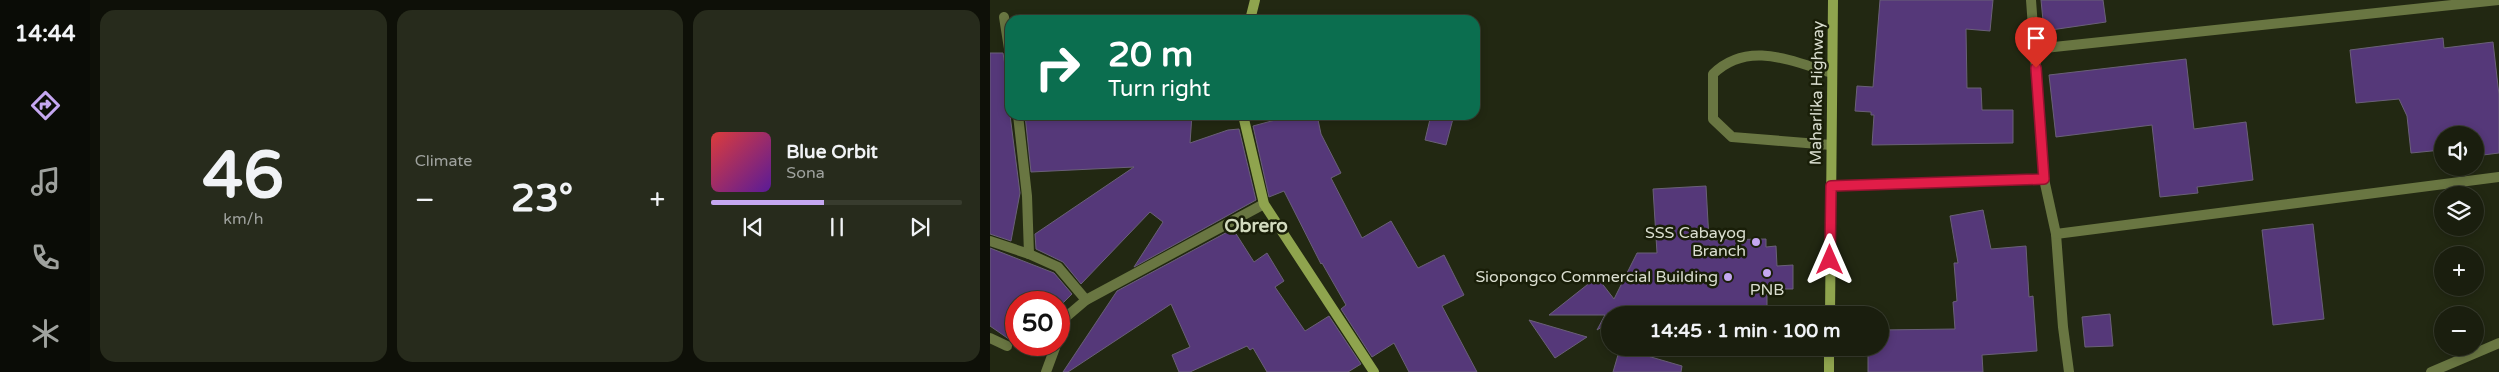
<!DOCTYPE html>
<html lang="en">
<head>
<meta charset="utf-8">
<style>
  :root { --surface:#1a1e0e; --page:#272b1c; --text:#f1f3f6; --muted:#9fa29e; --line:#383c2e; --accent:#c5a7f1 }
  body { margin:0; font-family:"Varela Round",sans-serif; background:var(--page); color:var(--text); height:100vh; display:flex; flex-direction:column; font-size:19px; white-space:nowrap }
  * { box-sizing:border-box; margin:0 }
  p { font-size:16px; color:var(--muted) }
  .icon { flex:none; width:28px; height:28px; fill:none; stroke:currentColor; stroke-width:2; stroke-linecap:round; stroke-linejoin:round }
  .map { position:relative; flex:1; overflow:hidden }
  .side { display:flex; flex-direction:column; gap:10px; padding:10px; background:#0e1008; width:900px }
  .side>* { flex:none }
  .banner { position:absolute; left:15px; top:15px; width:475px; height:105px; border-radius:15px; box-shadow:0 2px 8px #0003,0 0 0 1px var(--line); background:#0b6e4f; color:#fff; overflow:hidden }
  .tools { position:absolute; left:1444px; top:126px; display:grid; gap:10px }
  .tools a { display:grid; place-items:center; width:50px; height:50px; border-radius:50%; background:var(--surface); box-shadow:0 2px 8px #0003,0 0 0 1px var(--line); font-size:25px }
  .speed { position:absolute; left:15px; top:291px; display:flex; gap:10px; font-size:25px; font-weight:700; text-align:center }
  .speed>* { display:grid; place-content:center; width:65px; height:65px; border-radius:50%; background:var(--surface); box-shadow:0 2px 8px #0003,0 0 0 1px var(--line); line-height:1 }
  .speed .limit { border:8px solid #d22; background:#fff; color:#111 }
  .pin { position:absolute; display:grid; place-items:center; width:42px; height:42px; color:#fff; margin:-51px -21px; border-radius:50% 50% 50% 0; rotate:-45deg; box-shadow:0 0 5px #0007 }
  .pin .icon { rotate:45deg }
  .me { position:absolute; width:55px; margin:-28px; rotate:0deg; stroke-linejoin:round; filter:drop-shadow(0 0 4px #0008) }
  .turn { display:flex; align-items:center; gap:18px; height:105px; padding:0 20px; font-size:22px }
  .turn .icon { width:65px; height:65px; stroke-width:2.5 }
  .turn b { display:block; font-size:35px; line-height:42px }
  .big { font-size:38px; font-weight:800; line-height:1.1 }
  .side .card { flex:1; display:flex; flex-direction:column; justify-content:center; gap:8px; min-width:0; padding:0 18px; border-radius:15px; background:var(--page) }
  .side .dial { align-items:center; gap:0 }
  .dial b { font-size:65px; line-height:1 }
  .song { display:flex; align-items:center; gap:15px }
  .cover { width:60px; height:60px; border-radius:8px; background:linear-gradient(135deg,hsl(0 70% 55%),hsl(270 70% 35%)) }
  .played { height:5px; border-radius:2px; background:linear-gradient(90deg,var(--accent) 45%,var(--line) 45%) }
  .keys { display:flex; justify-content:space-around; direction:ltr }
  .heat { display:flex; justify-content:space-between; align-items:center; font-size:28px; direction:ltr }
  .side .tiles { flex:1; display:grid; gap:10px; grid-template-columns:repeat(3,1fr) }
  .trip { position:absolute; left:611px; top:306px; width:288px; height:50px; border-radius:25px; background:var(--surface); box-shadow:0 2px 8px #0003,0 0 0 1px var(--line); font-weight:800; line-height:50px; text-align:center }
  main { display:flex; flex:1; min-height:0 }
  .dock { display:flex; flex-direction:column; width:90px; justify-content:space-around; align-items:center; background:#0a0c06; color:var(--muted) }
  .dock .icon { width:35px; height:35px }
  .dock .selected { color:var(--accent) }
  .dock b { font-size:22px; color:var(--text) }
  .map>svg:first-child { display:block }
  .building { fill:#553879; stroke:#6a6078 }
  .lines { fill:none; stroke-linecap:round; stroke-linejoin:round }
  .lane { stroke:#697642; stroke-width:10 }
  .street { stroke:#697642; stroke-width:10 }
  .secondary { stroke:#8fa44e; stroke-width:10 }
  .route-casing { stroke:#92132f; stroke-width:12 }
  .route { stroke:#e11d48; stroke-width:9 }
  .poi-dot { fill:#c5a7f1; stroke:#191e08; stroke-width:2 }
  .labels { text-anchor:middle; dominant-baseline:central; stroke-width:5; stroke-linejoin:round; paint-order:stroke }
  .street-label { font-size:16px; fill:#daded0; stroke:#191e08 }
  .poi-label { font-size:16px; fill:#daded0; stroke:#191e08; text-anchor:end }
  .quarter-label { font-size:19px; font-weight:bold; fill:#d3dbbf; stroke:#191e08 }
</style>
</head>
<body>
<main>
<nav class="dock">
<b>14:44</b>
<svg class="icon selected" aria-label="directions" viewBox="0 0 24 24"><path d="M12 3l9 9-9 9-9-9zM9 14v-3h6M13 9l2 2-2 2"/></svg>
<svg class="icon" aria-label="music" viewBox="0 0 24 24"><path d="M9 18V5l10-2v13"/><circle cx="6" cy="18" r="3"/><circle cx="16" cy="16" r="3"/></svg>
<svg class="icon" aria-label="phone" viewBox="0 0 24 24"><path d="M5 4h4l2 5-3 2q2 4 5 5l2-3 5 2v4C11 20 4 13 5 4z"/></svg>
<svg class="icon" aria-label="climate" viewBox="0 0 24 24"><path d="M12 3v18M4 7l16 10M4 17L20 7"/></svg>
</nav>
<section class="side">
<div class="tiles">
<div class="card dial"><b>46</b><p>km/h</p></div>
<div class="card"><p>Climate</p>
<div class="heat"><a>−</a><b class="big">23°</b><a>+</a></div>
</div>
<div class="card">
<div class="song"><i class="cover"></i><div><b>Blue Orbit</b><p>Sona</p></div></div>
<div class="played"></div>
<div class="keys"><svg class="icon" aria-label="previous" viewBox="0 0 24 24"><path d="M18 5L8 12l10 7zM5 5v14"/></svg><svg class="icon" aria-label="pause" viewBox="0 0 24 24"><path d="M8 5v14M16 5v14"/></svg><svg class="icon" aria-label="next" viewBox="0 0 24 24"><path d="M6 5l10 7-10 7zM19 5v14"/></svg></div>
</div>
</div>
</section>
<div class="map">
<svg width="1509" height="372" viewBox="0 0 1509 372">
  <rect width="100%" height="100%" fill="#222812"/>
  <g class="building">
    <polygon points="890,0 1003,0 1000,31 976,29 977,88 991,88 992,110 1023,110 1023,143 882,145 884,115 881,115 881,112 865,111 867,86 883,87"/>
    <polygon points="1051,0 1113,0 1116,22 1054,31"/>
    <polygon points="1453,38 1454,48 1503,42 1509,95 1509,153 1485,156 1485,135 1452,135 1452,150 1421,153 1417,116 1409,99 1366,103 1360,50"/>
    <polygon points="0,53 13,53 20,96 20,115 30,193 21,241 0,234"/>
    <polygon points="1196,59 1204,129 1256,122 1263,180 1207,187 1208,193 1170,197 1162,125 1066,137 1059,75"/>
    <polygon points="35,115 202,115 200,143 238,130 249,129 266,200 144,267 173,222 160,212 91,284 73,262 46,249 45,234 144,167 41,172"/>
    <polygon points="288,115 327,115 331,134 351,173 341,178 372,238 401,221 428,268 454,255 474,295 452,306 487,372 419,372 404,343 382,357 351,309 356,305 332,263 331,264 294,191 279,197 263,126 289,119"/>
    <polygon points="441,115 464,115 456,145 435,140"/>
    <polygon points="716,186 719,240 776,239 776,247 786,246 787,266 803,265 803,289 777,289 777,315 640,315 643,307 634,312 637,315 620,315 620,322 607,330 615,315 559,315 607,277 624,299 647,253 667,253 663,189"/>
    <polygon points="993,210 1001,249 1036,246 1039,297 1043,296 1047,351 992,355 993,372 878,372 878,348 890,348 890,330 965,329 963,302 967,301 964,263 968,263 960,216"/>
    <polygon points="1323,224 1334,319 1283,325 1272,230"/>
    <polygon points="243,229 264,262 277,253 294,281 285,287 315,331 339,316 371,364 358,372 277,372 263,348 260,350 257,346 200,372 189,372 182,355 200,347 181,304 78,372 73,372 127,291"/>
    <polygon points="0,248 64,273 82,294 72,304 69,301 26,302 26,344 0,326"/>
    <polygon points="1120,314 1123,346 1095,347 1092,317"/>
    <polygon points="539,320 597,337 565,358"/>
    <polygon points="630,348 692,366 691,372 623,372"/>
  </g>
  <g class="lines">
    <g class="lane">
      <polyline points="14,17 20,55"/>
      <polyline points="28,115 37,196 39,254"/>
      <path d="M841 145 742 137 723 119V74C758 40 801 61 842 73"/>
      <polyline points="0,241 39,254 68,267 96,300"/>
      <polyline points="0,338 17,346"/>
    </g>
    <g class="street">
      <polyline points="1041,0 1054,179 1066,234 1073,327 1079,372"/>
      <polyline points="1045,49 1509,0"/>
      <polyline points="841,186 1054,179"/>
      <polyline points="1066,234 1509,177"/>
      <polyline points="69,338 76,317 96,300 274,204"/>
      <polyline points="56,372 66,345"/>
      <polyline points="1441,372 1509,343"/>
    </g>
    <g class="secondary">
      <polyline points="260,20 265,0"/>
      <polyline points="253,115 274,204 384,372"/>
      <polyline points="840,315 843,0"/>
      <polyline points="839,372 839,348"/>
    </g>
  </g>
  <g class="lines">
    <defs>
      <polyline id="route" points="840,260 841,186 1054,179 1046,68"/>
    </defs>
    <use href="#route" class="route-casing"/>
    <use href="#route" class="route"/>
  </g>
  <g class="poi-dot">
    <circle cx="766" cy="242" r="5"/>
    <circle cx="777" cy="273" r="5"/>
    <circle cx="738" cy="277" r="5"/>
  </g>
  <g class="labels">
    <g class="street-label">
      <text transform="translate(827 93) rotate(-89)">Maharlika Highway</text>
    </g>
    <g class="poi-label">
      <text x="756" y="233">SSS Cabayog<tspan x="756" dy="18">Branch</tspan></text>
      <text x="728" y="277">Siopongco Commercial Building</text>
      <text x="777" y="290" text-anchor="middle">PNB</text>
    </g>
    <g class="quarter-label">
      <text x="266" y="226">Obrero</text>
    </g>
  </g>
</svg>
<div class="tools">
<a><svg class="icon" aria-label="sound" viewBox="0 0 24 24"><path d="M4 9h4l5-4v14l-5-4H4zM17 9q2 3 0 6"/></svg></a>
<a><svg class="icon" aria-label="layers" viewBox="0 0 24 24"><path d="M12 4l9 5-9 5-9-5zM3 14l9 5 9-5"/></svg></a>
<a>+</a>
<a>−</a>
</div>
<div class="speed"><div class="limit">50</div></div>
<div class="pin" style="left:1046px;top:68px;background:#d93025"><svg class="icon" aria-label="arrive" viewBox="0 0 24 24"><path d="M6 21V4h12l-3 4 3 4H6"/></svg></div>
<svg class="me" style="left:840px;top:260px" viewBox="-20 -20 40 40"><path d="M0-17L14 15 0 8-14 15z" fill="#e11d48" stroke="#fff" stroke-width="4"/></svg>
<div class="trip">14:45 · 1 min · 100 m</div>
<div class="banner">
<div class="turn"><svg class="icon" aria-label="right" viewBox="0 0 24 24"><path d="M7 20v-9h11M14 6l5 5-5 5"/></svg><div><b>20 m</b>Turn right</div></div>
</div>
</div>
</main>
</body>
</html>
